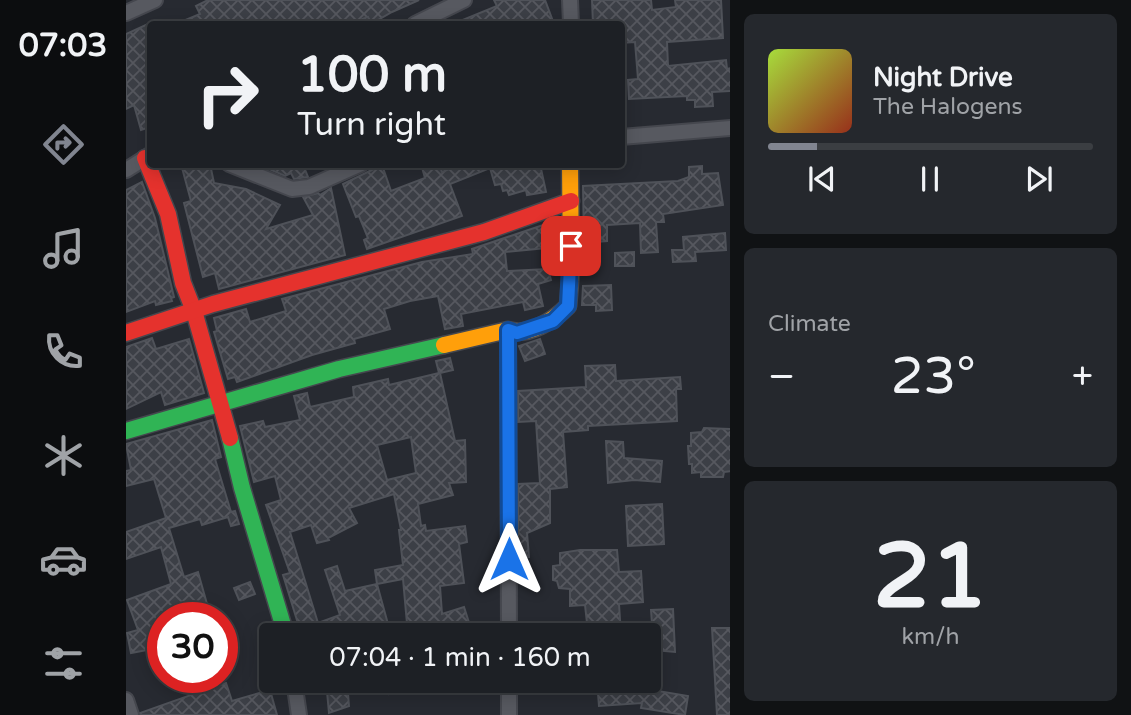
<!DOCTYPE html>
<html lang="en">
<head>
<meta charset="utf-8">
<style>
  :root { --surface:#1d2025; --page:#25282d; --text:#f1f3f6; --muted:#a0a3a7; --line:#3b3e42; --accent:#818590 }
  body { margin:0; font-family:"Varela Round",sans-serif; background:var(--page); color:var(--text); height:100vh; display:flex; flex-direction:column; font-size:26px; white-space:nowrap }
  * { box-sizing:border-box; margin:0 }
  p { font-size:23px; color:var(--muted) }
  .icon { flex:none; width:38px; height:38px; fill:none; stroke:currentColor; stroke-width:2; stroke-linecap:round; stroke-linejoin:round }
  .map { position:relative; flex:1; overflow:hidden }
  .drawer { display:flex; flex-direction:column; gap:14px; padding:14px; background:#101214; width:401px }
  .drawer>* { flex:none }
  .guide { position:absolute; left:21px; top:21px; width:478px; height:147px; border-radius:7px; box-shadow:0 4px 18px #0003,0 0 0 2px var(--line); background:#1d2025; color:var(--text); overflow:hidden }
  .speed { position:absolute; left:21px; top:602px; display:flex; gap:14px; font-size:35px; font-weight:700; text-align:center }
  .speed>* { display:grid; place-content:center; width:91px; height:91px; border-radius:50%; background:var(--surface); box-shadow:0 4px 18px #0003,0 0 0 2px var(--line); line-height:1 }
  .speed .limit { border:10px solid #d22; background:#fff; color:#111 }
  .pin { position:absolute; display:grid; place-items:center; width:60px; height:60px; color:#fff; margin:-30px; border-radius:14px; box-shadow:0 4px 10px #0006 }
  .me { position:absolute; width:77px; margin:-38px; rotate:0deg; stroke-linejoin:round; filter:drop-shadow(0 0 5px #0008) }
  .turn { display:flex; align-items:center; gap:24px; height:147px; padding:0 35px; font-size:32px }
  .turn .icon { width:91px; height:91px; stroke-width:2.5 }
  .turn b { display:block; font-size:49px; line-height:60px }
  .big { font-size:52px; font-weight:600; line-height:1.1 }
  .drawer .tile { flex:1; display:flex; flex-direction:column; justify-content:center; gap:10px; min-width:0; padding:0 24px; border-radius:10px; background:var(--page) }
  .drawer .dial { align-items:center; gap:0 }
  .dial b { font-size:91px; line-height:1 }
  .song { display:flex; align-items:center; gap:21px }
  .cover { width:84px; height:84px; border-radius:10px; background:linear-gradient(135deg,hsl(80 70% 55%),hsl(10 70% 35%)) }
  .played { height:7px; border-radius:4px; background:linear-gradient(90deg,var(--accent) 15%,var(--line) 15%) }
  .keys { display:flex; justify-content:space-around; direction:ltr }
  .heat { display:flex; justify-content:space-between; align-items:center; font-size:38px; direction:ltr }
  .trip { position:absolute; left:133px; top:623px; width:402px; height:70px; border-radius:7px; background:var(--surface); box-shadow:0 4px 18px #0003,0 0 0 2px var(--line); font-weight:600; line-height:70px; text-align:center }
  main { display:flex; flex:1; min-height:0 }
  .menu { display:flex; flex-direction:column; width:126px; justify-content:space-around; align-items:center; background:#0c0d0f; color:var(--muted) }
  .menu .icon { width:49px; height:49px }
  .menu .current { color:var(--accent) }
  .menu b { font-size:32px; color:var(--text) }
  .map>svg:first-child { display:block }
  .building { fill:url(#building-cross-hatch); stroke:#4f5259; stroke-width:2; fill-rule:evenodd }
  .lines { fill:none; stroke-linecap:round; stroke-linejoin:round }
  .street-casing { stroke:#45474e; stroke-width:18 }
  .fast-casing { stroke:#45474e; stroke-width:19 }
  .slow-casing { stroke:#45474e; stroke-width:19 }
  .jam-casing { stroke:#45474e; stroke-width:19 }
  .street { stroke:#575960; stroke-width:14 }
  .fast { stroke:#30b455; stroke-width:16 }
  .slow { stroke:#ff9f0a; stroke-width:16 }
  .jam { stroke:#e5322d; stroke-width:16 }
  .route-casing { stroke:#114b97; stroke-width:18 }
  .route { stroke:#1a73e8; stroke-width:12 }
</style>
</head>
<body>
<main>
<nav class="menu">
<b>07:03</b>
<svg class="icon current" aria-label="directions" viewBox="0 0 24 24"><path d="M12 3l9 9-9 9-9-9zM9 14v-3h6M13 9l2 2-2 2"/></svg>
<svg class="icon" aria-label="music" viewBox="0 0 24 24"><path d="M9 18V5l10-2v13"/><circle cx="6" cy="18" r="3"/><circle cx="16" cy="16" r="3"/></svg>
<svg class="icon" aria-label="phone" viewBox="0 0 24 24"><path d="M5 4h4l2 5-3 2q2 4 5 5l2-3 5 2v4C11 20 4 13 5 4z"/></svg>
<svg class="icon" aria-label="climate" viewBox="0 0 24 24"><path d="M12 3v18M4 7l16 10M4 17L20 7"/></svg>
<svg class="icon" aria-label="car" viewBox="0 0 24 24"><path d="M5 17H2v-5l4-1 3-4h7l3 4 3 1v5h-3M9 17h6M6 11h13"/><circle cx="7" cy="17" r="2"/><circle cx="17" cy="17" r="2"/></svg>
<svg class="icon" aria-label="filters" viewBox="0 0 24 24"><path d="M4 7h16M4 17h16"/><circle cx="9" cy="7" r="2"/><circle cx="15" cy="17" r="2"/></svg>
</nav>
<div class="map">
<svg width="605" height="715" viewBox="0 0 605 715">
  <defs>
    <pattern id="building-cross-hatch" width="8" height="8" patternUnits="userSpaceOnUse" patternTransform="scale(1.75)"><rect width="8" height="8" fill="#3c3f46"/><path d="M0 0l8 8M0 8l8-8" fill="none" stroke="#56585f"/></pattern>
  </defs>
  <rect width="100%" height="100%" fill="#272a31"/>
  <g class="building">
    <polygon points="82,0 293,0 266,12 245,24 242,17 223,24 50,24 74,14 70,6"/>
    <polygon points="368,0 419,0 428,24 327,24 371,6"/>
    <polygon points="466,0 525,0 526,10 550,7 549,0 595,0 597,38 541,42 542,66 600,60 601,69 605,68 605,91 586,92 587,106 569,107 569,100 561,100 561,96 503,99 502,80 512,79 509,42 495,43 495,24 467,24"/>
    <polygon points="24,23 24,127 15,130 8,105 0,109 0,34"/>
    <polygon points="55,164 84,164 88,183 120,189 154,205 140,229 187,215 177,197 192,193 194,195 205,188 219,255 93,289 89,273 77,277 58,203 65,201"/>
    <polygon points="140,164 184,164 178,167 182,177 168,179 165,173 159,176 143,169"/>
    <polygon points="295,164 313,164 316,172 336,164 414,164 420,192 401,195 400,190 383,195 381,190 377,191 375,184 369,185 364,168 324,184 336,216 241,249 238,240 242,238 233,216 230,217 217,184 256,165 265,191 299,178"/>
    <polygon points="576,166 576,174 592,173 597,205 537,214 538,222 530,222 532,252 515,253 514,223 481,225 481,241 458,243 457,186 552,181 563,177 563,167"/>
    <polygon points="16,182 29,218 48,297 45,298 46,301 30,305 29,301 0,312 0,190"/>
    <polygon points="417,225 421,239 418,240 420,248 379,252 381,271 422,269 425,280 412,284 417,306 399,310 397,302 335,314 337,326 319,329 312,296 284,301 258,309 264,329 228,339 229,343 186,355 111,382 109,377 102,379 88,332 91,331 88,318 120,309 124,322 160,311 156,299 296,262 347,254 346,249"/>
    <polygon points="599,233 600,250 569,252 570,261 547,262 546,250 558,250 557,237"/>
    <polygon points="508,252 508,266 489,266 489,253"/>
    <polygon points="485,285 486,310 470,311 470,305 456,305 457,286"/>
    <polygon points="26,338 30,349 63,339 78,393 39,405 35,392 0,409 0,347"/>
    <polygon points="414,339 419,354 399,361 393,346"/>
    <path d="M324 358 327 370 314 373 329 441 339 440 340 482 323 483 327 495 292 504 295 526 299 525 300 531 339 526 341 542 333 544 338 583 314 586 316 614 338 607 347 635H282L277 579 251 584 265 635H243L242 629 215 635H173L174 630 157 575 164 573 140 505 155 500 149 476 128 482 114 426 137 421 139 427 174 420 168 396 181 393 184 407 228 397 227 387 262 379 263 385 313 373 310 361ZM285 437 290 473 261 480 251 445ZM268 494 275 530H273L277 565 249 570 251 584 219 591 211 566 199 570 214 615 192 623 164 532 185 525 191 543 203 540 202 538 231 523 223 508Z"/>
    <polygon points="489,365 490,381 554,377 555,389 550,389 551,421 462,426 462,430 437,432 441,487 424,489 424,523 401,533 403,557 392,557 392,484 414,483 410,421 392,422 392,391 460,387 459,366"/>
    <polygon points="86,420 95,457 89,459 105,512 109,511 113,524 105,526 102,517 76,525 74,519 43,528 58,577 72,572 83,611 65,616 64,613 50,618 37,618 37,647 5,653 1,633 12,630 1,600 45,584 35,547 0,559 0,532 40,518 28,479 0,486 0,471 5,470 0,444"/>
    <polygon points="578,428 605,429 605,471 598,472 597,477 575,477 575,472 566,473 566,464 563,464 562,446 565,446 565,433 576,432"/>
    <polygon points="480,441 497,442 498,458 536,461 534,482 508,480 482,483"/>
    <polygon points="536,504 538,544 502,546 500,506"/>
    <polygon points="454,550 491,550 493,572 515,571 517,602 493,604 495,635 470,635 469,632 462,632 459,605 444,606 444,589 433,588 431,581 427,580 427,566 434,565 434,553"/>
    <polygon points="124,582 129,594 113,600 108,588"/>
    <polygon points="547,609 549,652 528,650 525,610"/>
    <polygon points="586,628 605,628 605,715 591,715"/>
    <polygon points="62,677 80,677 84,688 100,683 106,701 144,690 151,715 15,715 14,713 68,694"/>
    <polygon points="200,681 221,681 223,706 203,713"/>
    <polygon points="259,681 296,681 296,684 263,694"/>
    <polygon points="471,681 519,681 520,689 562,696 559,715 515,708 516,703 473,706"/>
  </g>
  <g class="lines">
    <defs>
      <g id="street">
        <polyline points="444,0 445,24"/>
        <polyline points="0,13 29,0"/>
        <polyline points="289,24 338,0"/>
        <polyline points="495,137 605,128"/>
        <polyline points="103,164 166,189 183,187 235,164"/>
        <polyline points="0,170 24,155"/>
        <polyline points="382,330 383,635"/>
        <polyline points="168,681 173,715"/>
        <polyline points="383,681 383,715"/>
        <polyline points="0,700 5,715"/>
      </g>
      <g id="fast">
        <polyline points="0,431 213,369 318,345"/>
        <polyline points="104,438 116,488 160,635"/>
      </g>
      <path id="slow" d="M318 345 382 330C403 337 428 320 442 306L445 269 444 164"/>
      <g id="jam">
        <polyline points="19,158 42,214 57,283 68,311 104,438"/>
        <polyline points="0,333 87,304 358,232 445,201"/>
      </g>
    </defs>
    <use href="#street" class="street-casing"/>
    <use href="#fast" class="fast-casing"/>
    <use href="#slow" class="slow-casing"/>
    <use href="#jam" class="jam-casing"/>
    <use href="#street" class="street"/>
    <use href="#fast" class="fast"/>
    <use href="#slow" class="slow"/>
    <use href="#jam" class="jam"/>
  </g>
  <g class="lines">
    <defs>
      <polyline id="route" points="383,559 382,330 391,333 427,321 442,306 445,246"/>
    </defs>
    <use href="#route" class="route-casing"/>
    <use href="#route" class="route"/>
  </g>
</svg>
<div class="speed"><div class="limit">30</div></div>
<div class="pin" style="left:445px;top:246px;background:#d93025"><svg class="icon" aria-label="arrive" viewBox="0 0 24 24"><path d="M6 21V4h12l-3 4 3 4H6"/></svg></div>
<svg class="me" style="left:383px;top:559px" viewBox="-20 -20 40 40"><path d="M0-17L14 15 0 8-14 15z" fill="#1a73e8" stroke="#fff" stroke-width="4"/></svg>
<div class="trip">07:04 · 1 min · 160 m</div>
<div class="guide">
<div class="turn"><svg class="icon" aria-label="right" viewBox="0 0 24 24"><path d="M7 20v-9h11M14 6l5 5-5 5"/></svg><div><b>100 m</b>Turn right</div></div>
</div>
</div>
<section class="drawer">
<div class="tile">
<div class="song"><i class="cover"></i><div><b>Night Drive</b><p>The Halogens</p></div></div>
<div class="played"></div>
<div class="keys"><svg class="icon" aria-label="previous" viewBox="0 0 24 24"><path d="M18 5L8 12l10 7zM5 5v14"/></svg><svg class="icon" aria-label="pause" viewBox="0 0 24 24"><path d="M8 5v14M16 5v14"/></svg><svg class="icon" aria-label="next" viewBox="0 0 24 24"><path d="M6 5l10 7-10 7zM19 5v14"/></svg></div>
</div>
<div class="tile"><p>Climate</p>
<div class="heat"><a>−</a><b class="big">23°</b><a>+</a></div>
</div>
<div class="tile dial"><b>21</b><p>km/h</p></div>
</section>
</main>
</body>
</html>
